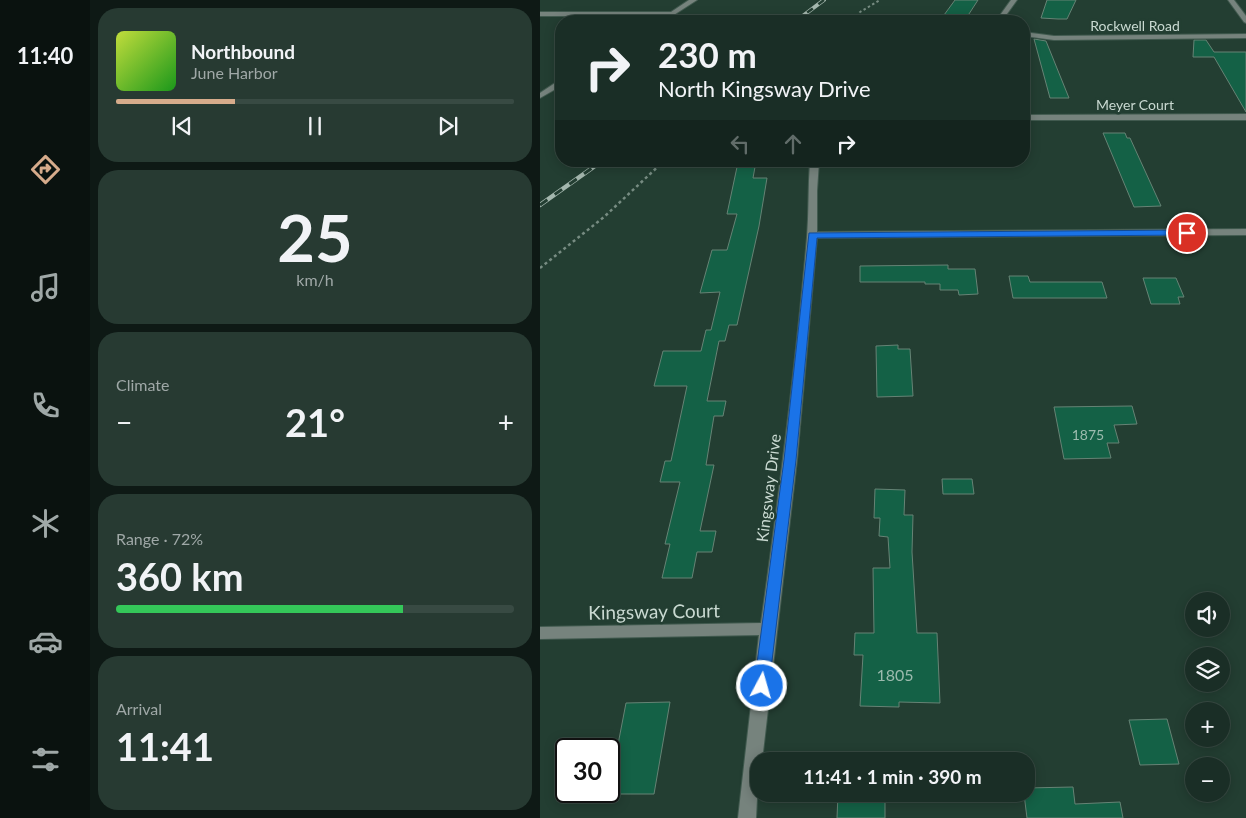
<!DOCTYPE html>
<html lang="en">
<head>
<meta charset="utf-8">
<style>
  :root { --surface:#1a2e26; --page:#273a32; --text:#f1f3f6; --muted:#9fa8a7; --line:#384a43; --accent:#d6ab8b }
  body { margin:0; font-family:Lato,sans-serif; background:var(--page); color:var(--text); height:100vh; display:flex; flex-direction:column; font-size:19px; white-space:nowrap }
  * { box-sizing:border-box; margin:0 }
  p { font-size:16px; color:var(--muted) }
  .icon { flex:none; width:28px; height:28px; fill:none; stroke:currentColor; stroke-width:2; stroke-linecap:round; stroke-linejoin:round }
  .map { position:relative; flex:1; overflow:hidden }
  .panel { display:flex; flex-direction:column; gap:8px; padding:8px; background:#0e1915; width:450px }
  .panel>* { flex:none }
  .top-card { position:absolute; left:15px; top:15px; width:475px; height:152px; border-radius:20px; box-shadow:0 2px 12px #0003,0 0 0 1px var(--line); background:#1a2e26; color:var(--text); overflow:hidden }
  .controls { position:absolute; left:645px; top:592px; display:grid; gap:10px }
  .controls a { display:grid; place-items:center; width:45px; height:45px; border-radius:50%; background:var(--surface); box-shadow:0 2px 12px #0003,0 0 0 1px var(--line); font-size:25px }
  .speed { position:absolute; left:15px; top:738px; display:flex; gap:10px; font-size:25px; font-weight:700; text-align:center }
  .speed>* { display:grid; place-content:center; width:65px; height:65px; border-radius:50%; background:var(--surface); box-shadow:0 2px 12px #0003,0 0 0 1px var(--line); line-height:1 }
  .speed .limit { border:2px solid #111; border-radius:8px; background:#fff; color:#111 }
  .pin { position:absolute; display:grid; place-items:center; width:42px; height:42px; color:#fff; margin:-21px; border:2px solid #fff; border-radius:50%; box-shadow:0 1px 5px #0007 }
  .me { position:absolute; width:55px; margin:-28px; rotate:6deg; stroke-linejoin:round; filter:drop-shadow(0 0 4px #0008) }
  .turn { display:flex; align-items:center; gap:18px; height:105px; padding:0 20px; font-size:22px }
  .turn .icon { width:65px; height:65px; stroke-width:2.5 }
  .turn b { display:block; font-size:35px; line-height:42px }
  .lanes { display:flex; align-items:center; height:48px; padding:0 20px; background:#0003; justify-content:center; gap:25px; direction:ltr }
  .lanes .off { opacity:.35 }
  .big { font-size:38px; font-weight:700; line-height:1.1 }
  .panel .card { flex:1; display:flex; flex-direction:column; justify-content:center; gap:8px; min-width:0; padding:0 18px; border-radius:20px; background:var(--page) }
  .panel .dial { align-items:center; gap:0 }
  .dial b { font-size:65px; line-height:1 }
  .song { display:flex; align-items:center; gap:15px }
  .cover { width:60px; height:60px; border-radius:8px; background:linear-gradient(135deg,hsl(70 70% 55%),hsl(120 70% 35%)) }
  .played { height:5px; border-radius:2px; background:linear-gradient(90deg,var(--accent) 30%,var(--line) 30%) }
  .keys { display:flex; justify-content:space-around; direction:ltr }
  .heat { display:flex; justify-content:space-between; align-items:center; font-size:28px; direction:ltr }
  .charge { height:8px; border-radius:4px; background:linear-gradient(90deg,#34c759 72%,var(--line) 0) }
  .trip { position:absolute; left:210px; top:752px; width:285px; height:50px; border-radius:20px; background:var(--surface); box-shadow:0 2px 12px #0003,0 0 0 1px var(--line); font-weight:700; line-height:50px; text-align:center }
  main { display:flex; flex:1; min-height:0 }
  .tabs { display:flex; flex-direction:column; width:90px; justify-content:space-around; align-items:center; background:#0a120f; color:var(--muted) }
  .tabs .icon { width:35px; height:35px }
  .tabs .active { color:var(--accent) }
  .tabs b { font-size:22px; color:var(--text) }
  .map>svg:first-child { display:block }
  .building { fill:#146146; stroke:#668375 }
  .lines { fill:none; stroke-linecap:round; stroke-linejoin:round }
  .minor-casing { stroke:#415a4f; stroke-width:2 }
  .path-far1 { stroke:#778c82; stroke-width:2; stroke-dasharray:2.5 2.5; stroke-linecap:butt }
  .path { stroke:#778c82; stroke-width:2.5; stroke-dasharray:3 3; stroke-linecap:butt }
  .minor { fill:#76837d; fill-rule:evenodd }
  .rail-far1-casing { stroke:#a4b7ae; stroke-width:4 }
  .rail-casing { stroke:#a4b7ae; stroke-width:4.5 }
  .rail-far1 { stroke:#233e32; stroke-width:2.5; stroke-dasharray:7; stroke-linecap:butt }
  .rail { stroke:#233e32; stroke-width:3; stroke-dasharray:9; stroke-linecap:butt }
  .route { fill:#1a73e8; stroke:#114b97 }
  .labels { text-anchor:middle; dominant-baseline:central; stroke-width:5; stroke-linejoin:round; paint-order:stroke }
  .far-street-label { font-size:14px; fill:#c9d9d1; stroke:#233e32 }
  .number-label { font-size:14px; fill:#9cbbae }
  .street-label { font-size:16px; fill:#c9d9d1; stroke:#233e32 }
  .near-number-label { font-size:16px; fill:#9cbbae }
  .near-street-label { font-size:19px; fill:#c9d9d1; stroke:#233e32 }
</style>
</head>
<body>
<main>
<nav class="tabs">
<b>11:40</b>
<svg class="icon active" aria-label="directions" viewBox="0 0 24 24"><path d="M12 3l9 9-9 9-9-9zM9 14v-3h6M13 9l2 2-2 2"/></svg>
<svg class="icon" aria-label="music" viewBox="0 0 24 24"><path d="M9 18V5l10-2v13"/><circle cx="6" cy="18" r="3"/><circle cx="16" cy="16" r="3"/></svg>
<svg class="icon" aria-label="phone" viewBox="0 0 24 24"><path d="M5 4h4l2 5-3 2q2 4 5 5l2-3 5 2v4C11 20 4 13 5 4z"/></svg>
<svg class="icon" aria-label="climate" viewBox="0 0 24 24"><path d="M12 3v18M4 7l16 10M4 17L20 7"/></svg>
<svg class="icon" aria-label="car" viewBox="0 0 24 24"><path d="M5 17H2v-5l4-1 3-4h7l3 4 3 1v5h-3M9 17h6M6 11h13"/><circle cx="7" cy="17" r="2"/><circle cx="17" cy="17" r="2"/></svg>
<svg class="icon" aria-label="filters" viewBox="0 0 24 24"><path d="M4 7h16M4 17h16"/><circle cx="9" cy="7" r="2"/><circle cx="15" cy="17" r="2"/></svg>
</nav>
<section class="panel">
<div class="card">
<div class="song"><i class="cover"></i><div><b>Northbound</b><p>June Harbor</p></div></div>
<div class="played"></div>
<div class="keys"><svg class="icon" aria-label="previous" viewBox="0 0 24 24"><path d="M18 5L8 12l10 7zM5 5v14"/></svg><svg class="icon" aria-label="pause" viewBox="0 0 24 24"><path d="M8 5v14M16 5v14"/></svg><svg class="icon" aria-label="next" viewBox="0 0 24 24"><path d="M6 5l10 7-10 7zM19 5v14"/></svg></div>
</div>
<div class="card dial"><b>25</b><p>km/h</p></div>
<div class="card"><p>Climate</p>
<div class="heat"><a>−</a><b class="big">21°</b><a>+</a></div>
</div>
<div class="card"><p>Range · 72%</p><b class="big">360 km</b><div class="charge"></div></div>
<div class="card"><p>Arrival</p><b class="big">11:41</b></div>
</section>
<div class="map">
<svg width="706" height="818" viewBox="0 0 706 818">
  <rect width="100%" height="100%" fill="#233e32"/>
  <g class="building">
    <polygon points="415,0 438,0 427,17 404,15"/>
    <polygon points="507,0 536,0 527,19 518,19 501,18"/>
    <polygon points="494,39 506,41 529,98 510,98"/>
    <polygon points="654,40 666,40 674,52 706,52 706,112 674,57 653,57"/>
    <polygon points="563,133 585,133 587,138 590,138 621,206 594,207"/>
    <polygon points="197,167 215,167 213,178 227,178 219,226 197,325 189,325 185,341 179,341 167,401 186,401 183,416 174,416 166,465 174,465 160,531 176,531 172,552 157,552 152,578 122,578 130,544 125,544 140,482 120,482 125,461 131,461 147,386 114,386 123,351 161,351 166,330 171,330 180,292 160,293 172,250 187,250 197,214 187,214"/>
    <polygon points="408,265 408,269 435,269 438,294 419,295 418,290 400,290 400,284 385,284 385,282 320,282 320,266"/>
    <polygon points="469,276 488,276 490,282 562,282 567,298 473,298"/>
    <polygon points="603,278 636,278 644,297 638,297 640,304 611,304"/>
    <polygon points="358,345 358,349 370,349 373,396 337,397 336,346"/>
    <polygon points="592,406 597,424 574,425 579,443 567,443 571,458 524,459 514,407"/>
    <polygon points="402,479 432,479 434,494 403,494"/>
    <polygon points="335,489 365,490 364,515 373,515 372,552 377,633 397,633 400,703 359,702 359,707 320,706 323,655 314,655 315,633 334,633 333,568 350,568 348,537 339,536 340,518 334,518"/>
    <polygon points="130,702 114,794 67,794 69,791 86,703"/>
    <polygon points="627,719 639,764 600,765 589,720"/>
    <polygon points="533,787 535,804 580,802 583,818 487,818 484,794 486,794 486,788"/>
    <polygon points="298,794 345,794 345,818 297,818"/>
  </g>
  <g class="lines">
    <defs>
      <g id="minor">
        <polygon points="149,0 157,0 126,20 123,18 124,16 0,16 0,12 131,12"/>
        <polygon points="471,0 477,0 464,18 465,21 459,21 458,18"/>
        <polygon points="688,0 694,0 706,16 706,23 704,22"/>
        <polygon points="484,32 514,36 706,34 706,38 514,40 484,36"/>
        <polygon points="18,81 21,81 21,86 0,98 0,93"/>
        <polygon points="706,114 706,120 484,120 484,115"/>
        <path d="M270 161H279L277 191V232L706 229V235L277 238 257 460 222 761H219L216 818H198L219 635 0 639V627L221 623C239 495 256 366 267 237 269 212 268 187 270 161Z"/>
      </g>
    </defs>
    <use href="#minor" class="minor-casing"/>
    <polyline class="path-far1" points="314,21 320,12 340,0"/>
    <polyline class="path" points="0,268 64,217 124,161"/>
    <use href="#minor" class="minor"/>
    <defs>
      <polyline id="rail-far1" points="256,21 284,0"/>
      <polyline id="rail" points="0,205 62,161"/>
    </defs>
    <use href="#rail-far1" class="rail-far1-casing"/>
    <use href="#rail" class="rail-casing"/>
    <use href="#rail-far1" class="rail-far1"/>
    <use href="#rail" class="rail"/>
  </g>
  <polygon class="route" points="647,230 651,233 650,235 277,238 256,460 229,686 227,690 222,692 217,690 214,686 244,460 269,233"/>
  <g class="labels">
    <g class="far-street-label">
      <text x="595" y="25">Rockwell Road</text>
      <text x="595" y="104">Meyer Court</text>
    </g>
    <g class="number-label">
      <text x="548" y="434">1875</text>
    </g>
    <g class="street-label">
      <text transform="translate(228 488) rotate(-83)">Kingsway Drive</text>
    </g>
    <g class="near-number-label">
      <text x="355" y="674">1805</text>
    </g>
    <g class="near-street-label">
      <text transform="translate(114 611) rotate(-1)">Kingsway Court</text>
    </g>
  </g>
</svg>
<div class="controls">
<a><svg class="icon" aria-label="sound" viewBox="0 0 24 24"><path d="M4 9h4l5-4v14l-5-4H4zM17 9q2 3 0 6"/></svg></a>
<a><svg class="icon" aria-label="layers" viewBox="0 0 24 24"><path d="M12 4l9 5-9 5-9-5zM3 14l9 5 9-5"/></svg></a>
<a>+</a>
<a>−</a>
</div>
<div class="speed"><div class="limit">30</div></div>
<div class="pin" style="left:647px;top:233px;background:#d93025"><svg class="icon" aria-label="arrive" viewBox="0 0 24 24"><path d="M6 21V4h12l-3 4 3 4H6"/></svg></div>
<svg class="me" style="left:222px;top:686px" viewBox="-20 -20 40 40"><circle r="17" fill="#1a73e8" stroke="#fff" stroke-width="3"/><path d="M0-11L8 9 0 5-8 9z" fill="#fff"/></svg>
<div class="trip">11:41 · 1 min · 390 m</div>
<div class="top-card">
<div class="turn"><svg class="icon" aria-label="right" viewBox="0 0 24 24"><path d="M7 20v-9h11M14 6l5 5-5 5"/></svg><div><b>230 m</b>North Kingsway Drive</div></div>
<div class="lanes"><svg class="icon off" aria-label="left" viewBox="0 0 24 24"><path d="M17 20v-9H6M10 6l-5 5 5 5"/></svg><svg class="icon off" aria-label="ahead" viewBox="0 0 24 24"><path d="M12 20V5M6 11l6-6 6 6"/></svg><svg class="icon" aria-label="right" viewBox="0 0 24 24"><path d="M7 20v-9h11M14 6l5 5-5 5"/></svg></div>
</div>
</div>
</main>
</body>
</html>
